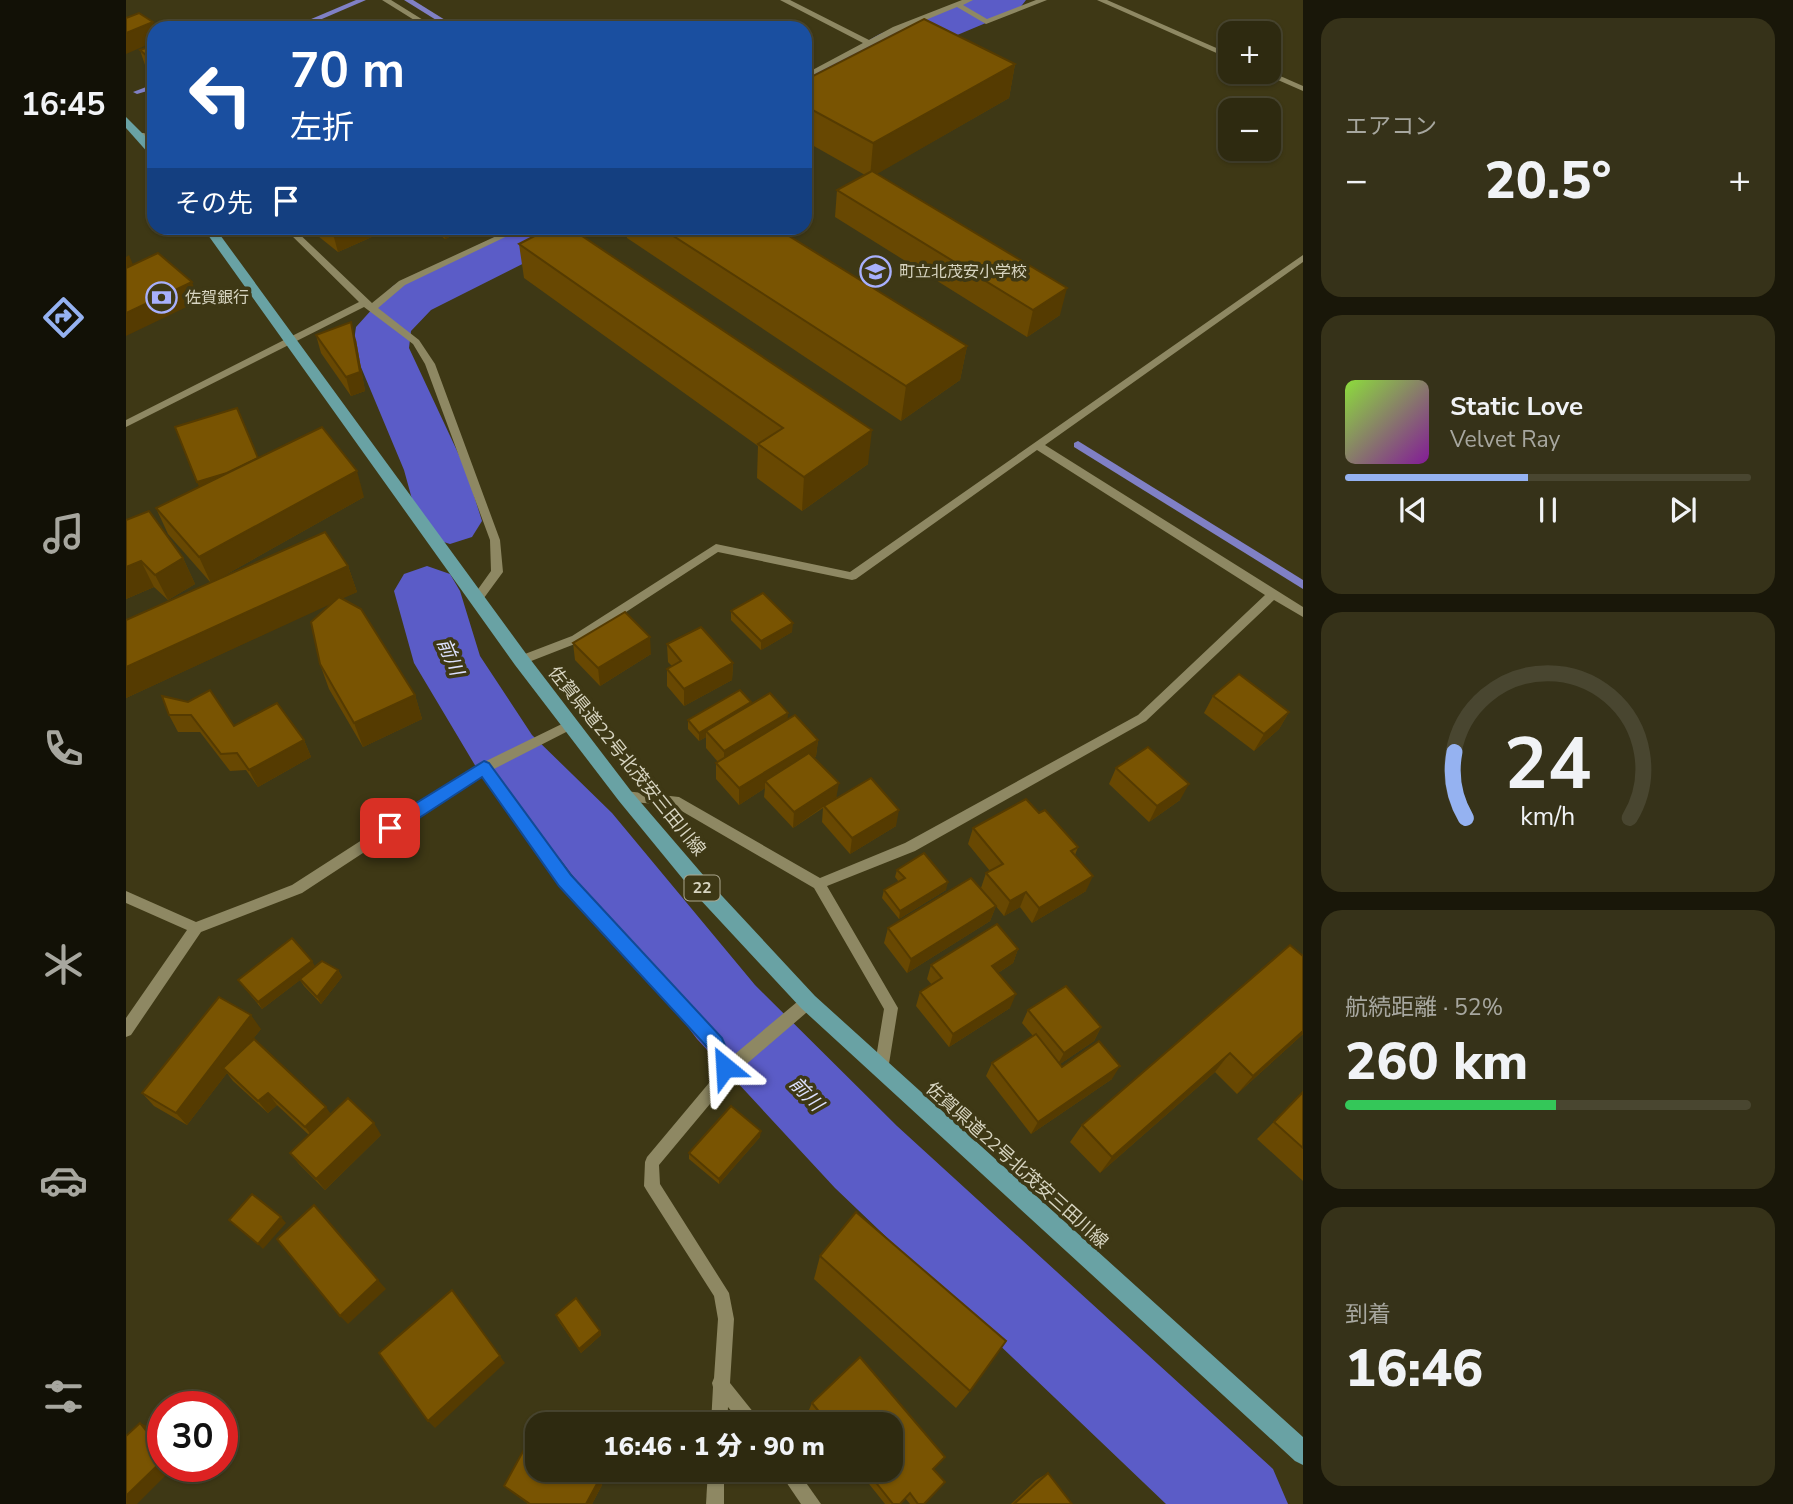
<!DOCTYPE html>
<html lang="ja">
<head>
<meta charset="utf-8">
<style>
  :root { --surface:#2e2a10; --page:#363219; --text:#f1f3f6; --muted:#a7a79f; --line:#494630; --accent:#95b2f1 }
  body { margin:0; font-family:"Nunito Sans","Noto Sans JP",sans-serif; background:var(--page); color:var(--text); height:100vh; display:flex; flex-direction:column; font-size:26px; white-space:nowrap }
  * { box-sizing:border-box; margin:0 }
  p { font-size:23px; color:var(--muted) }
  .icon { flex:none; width:38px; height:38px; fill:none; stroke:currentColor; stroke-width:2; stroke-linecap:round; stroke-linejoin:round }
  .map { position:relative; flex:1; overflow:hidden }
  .drawer { display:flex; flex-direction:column; gap:18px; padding:18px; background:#191709; width:490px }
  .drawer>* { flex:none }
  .top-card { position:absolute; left:21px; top:21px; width:665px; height:214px; border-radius:21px; box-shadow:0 2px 5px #0004,0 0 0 2px var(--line); background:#1a4fa0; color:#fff; overflow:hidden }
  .buttons { position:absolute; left:1092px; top:21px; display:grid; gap:14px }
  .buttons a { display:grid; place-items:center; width:63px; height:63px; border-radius:14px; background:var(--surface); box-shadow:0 2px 5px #0004,0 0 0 2px var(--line); font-size:35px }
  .speed { position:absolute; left:21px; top:1391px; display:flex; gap:14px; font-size:35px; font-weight:700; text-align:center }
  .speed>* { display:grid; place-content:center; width:91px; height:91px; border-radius:50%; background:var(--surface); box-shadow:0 2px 5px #0004,0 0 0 2px var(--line); line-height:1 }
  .speed .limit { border:10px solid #d22; background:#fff; color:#111 }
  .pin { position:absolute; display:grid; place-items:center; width:60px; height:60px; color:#fff; margin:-30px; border-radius:14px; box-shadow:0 4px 10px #0006 }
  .me { position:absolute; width:77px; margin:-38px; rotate:333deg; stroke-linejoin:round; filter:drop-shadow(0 0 5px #0008) }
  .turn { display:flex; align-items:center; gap:24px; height:147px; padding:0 28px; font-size:32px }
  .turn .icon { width:91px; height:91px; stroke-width:2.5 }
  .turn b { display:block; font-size:49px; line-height:60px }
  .then { display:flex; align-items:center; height:66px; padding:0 28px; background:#0003; gap:14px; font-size:26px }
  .big { font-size:52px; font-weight:800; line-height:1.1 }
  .drawer .widget { flex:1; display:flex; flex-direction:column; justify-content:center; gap:10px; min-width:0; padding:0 24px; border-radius:21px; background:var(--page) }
  .drawer .dial { align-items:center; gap:0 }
  .dial svg { height:182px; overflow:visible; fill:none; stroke:var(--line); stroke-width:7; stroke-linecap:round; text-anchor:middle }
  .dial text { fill:var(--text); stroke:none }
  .song { display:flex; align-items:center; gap:21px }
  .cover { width:84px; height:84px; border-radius:10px; background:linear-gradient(135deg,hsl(90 70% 55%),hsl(290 70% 35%)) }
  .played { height:7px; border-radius:4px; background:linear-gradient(90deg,var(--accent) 45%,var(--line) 45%) }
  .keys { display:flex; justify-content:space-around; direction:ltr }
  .heat { display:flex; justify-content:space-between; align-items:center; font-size:38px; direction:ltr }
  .charge { height:10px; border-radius:5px; background:linear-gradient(90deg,#34c759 52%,var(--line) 0) }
  .trip { position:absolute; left:399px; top:1412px; width:378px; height:70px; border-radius:21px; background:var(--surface); box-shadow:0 2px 5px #0004,0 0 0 2px var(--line); font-weight:800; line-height:70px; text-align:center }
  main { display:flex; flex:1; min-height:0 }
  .tabs { display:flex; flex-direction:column; width:126px; justify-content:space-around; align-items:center; background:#121106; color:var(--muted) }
  .tabs .icon { width:49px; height:49px }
  .tabs .current { color:var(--accent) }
  .tabs b { font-size:32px; color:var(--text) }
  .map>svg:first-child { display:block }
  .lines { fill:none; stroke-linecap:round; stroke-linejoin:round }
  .stream { fill:#8080c5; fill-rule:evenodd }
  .river { fill:#5b5cc7; fill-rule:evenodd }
  .minor { fill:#8e8863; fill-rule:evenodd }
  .major { fill:#69a2a4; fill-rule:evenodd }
  .wall { fill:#684802 }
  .shaded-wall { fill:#553b01 }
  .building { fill:#795402; stroke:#553b01; stroke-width:2 }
  .route { fill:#1a73e8; stroke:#114b97; stroke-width:2 }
  .labels { text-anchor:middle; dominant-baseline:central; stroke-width:7; stroke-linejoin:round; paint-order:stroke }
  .far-poi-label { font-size:16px; fill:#d7d4c0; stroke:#3e3815; text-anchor:start }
  .shield { fill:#3e3815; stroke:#a9a58d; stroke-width:2 }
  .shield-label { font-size:16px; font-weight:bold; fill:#d7d4c0 }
  .street-label { font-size:18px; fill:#d7d4c0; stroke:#3e3815 }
  .water-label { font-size:19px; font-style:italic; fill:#dde1fe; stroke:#3e3815 }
</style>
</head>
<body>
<main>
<nav class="tabs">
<b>16:45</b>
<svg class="icon current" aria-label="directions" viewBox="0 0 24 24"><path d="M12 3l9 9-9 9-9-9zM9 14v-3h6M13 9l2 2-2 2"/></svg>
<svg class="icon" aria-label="music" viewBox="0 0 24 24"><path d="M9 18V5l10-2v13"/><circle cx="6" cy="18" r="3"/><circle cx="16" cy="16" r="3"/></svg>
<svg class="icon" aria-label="phone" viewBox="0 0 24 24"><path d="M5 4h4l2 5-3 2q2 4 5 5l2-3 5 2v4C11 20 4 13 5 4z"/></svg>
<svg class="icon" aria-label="climate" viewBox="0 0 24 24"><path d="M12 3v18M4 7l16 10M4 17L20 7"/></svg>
<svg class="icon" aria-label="car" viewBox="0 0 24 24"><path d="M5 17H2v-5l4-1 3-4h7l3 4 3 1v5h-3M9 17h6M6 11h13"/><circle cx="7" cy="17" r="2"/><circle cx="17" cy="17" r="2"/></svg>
<svg class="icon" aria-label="filters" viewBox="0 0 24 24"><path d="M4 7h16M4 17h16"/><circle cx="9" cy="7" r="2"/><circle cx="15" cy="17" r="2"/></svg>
</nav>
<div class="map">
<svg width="1177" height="1504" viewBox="0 0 1177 1504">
  <rect width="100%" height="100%" fill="#3e3815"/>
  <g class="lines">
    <g class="stream">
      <polygon points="230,0 240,0 175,28 164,28"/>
      <polygon points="278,0 287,0 332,28 323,28"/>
      <polygon points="28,84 28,89 11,94 7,92"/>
      <polygon points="952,441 1177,580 1177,589 948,447 948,443"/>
    </g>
    <g class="river">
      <polygon points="840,0 900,0 893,9 786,54 696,105 679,109 679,76 754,34"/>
      <polygon points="388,228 454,228 446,239 305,310 285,331 283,348 340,470 356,521 346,537 324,544 302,537 292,521 278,470 227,348 230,327 267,286"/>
      <polygon points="301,566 324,574 334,591 354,656 406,735 486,813 629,985 771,1126 1147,1469 1162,1504 1040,1504 709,1188 571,1039 434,859 356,777 288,663 268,591 278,574"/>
    </g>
    <g class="minor">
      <polygon points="256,0 265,0 310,28 301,28"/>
      <polygon points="654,0 664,0 743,40 767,27 836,0 847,0 837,5 861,19 910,0 921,0 860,24 831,7 773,31 679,79 679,74 737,43"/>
      <polygon points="971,0 981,0 1104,54 1104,59"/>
      <polygon points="1143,71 1177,86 1177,91 1134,72"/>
      <polygon points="12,133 18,133 28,139 28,144 12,137"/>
      <polygon points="158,228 167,228 246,303 273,281 388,228 398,228 279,285 252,308 293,340 309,364 374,540 377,572 355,602 347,602 345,599 365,571 364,540 299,364 287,344 238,307 0,427 0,420 233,302"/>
      <polygon points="1177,255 1177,262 919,445 1177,607 1177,617 1148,600 1020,721 789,851 701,886 772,1008 762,1070 760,1075 755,1077 750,1075 748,1070 758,1009 688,888 547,806 499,801 495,800 493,796 495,792 499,791 553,797 694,878 779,843 1012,715 1139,595 911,450 730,579 726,580 592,552 454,642 395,665 389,660 391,657 446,636 590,544 724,572"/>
      <polygon points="444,720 448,722 450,725 448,728 366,770 444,876 595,1039 603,1059 677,997 682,996 687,997 689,1002 687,1007 617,1067 604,1072 599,1086 533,1165 534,1184 603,1293 608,1319 604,1383 632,1418 634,1424 616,1424 602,1407 601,1424 585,1424 587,1387 586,1383 588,1378 592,1319 588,1296 521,1191 518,1186 519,1162 521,1157 588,1077 592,1067 585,1048 434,884 356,775 176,893 75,932 5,1035 0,1037 0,1018 61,930 0,903 0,891 70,922 166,885 354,764"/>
      <polygon points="582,1470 598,1470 598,1504 580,1504"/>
      <polygon points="652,1470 671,1470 695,1504 675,1504"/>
    </g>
    <g class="major">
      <polygon points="0,117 28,145 28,156 24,155 0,128"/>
      <polygon points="77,228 89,228 401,655 505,791 584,883 689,996 1177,1437 1177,1465 1169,1461 675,1008 570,895 493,801 389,665"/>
    </g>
  </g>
  <g class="wall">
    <polygon points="28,45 28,75 20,68 14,50"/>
    <polygon points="889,64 883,98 750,174 934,315 901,337 709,217 711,190 739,175 679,141 679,80"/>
    <polygon points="182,228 246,228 248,236 212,252"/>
    <polygon points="306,228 333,228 334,232 319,239"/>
    <polygon points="500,228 650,228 841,346 834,380 775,421 501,238"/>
    <polygon points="393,244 742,464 676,511 631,478 632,446 398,278"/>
    <polygon points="190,335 230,340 239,391 225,396 195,353"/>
    <polygon points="132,458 238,497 85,583 42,534 30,508"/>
    <polygon points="0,520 57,558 69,584 42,600 28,587 0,599"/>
    <polygon points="222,566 231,592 216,598 289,695 296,719 237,747 203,689 194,664 205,603 0,698 0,620"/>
    <polygon points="605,611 666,632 635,650 605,620"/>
    <polygon points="447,643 525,654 474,686 449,660"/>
    <polygon points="541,644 607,663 606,680 558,706 541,686 541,669 546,666 542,662"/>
    <polygon points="36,696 108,726 178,740 185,757 132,787 120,770 104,771 74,732 52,732 43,715"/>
    <polygon points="1087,696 1163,712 1153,729 1128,751 1078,713"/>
    <polygon points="625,702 625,704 662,720 692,740 690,756 688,758 711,798 770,826 724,854 696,822 697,808 667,828 638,797 639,788 613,805 590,779 590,763 592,762 580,748 580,737 573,741 562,729 562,720"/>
    <polygon points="990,768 1054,800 1023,822 983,784"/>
    <polygon points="913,813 952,847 949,855 960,891 906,923 894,907 878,916 855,888 860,873 864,871 842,844 847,828"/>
    <polygon points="771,870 820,890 773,919 756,898 758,890 773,882 769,877"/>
    <polygon points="870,906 864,921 781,973 758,943 762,928"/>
    <polygon points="1164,945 1177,1034 1111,1094 1089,1072 974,1173 944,1142 956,1125"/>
    <polygon points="892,949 887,963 872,973 884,1008 823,1047 790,1006 794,992 806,985 801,979 805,965"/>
    <polygon points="189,966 212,970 216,977 195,1004 178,986 174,980 136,1009 112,980"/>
    <polygon points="902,1010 975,1027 968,1041 934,1064 936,1067 986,1079 905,1134 860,1076 866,1063 907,1036 896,1023"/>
    <polygon points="135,1029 122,1045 205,1114 255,1135 199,1190 173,1164 164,1153 183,1135 151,1105 142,1113 107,1081 101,1073 61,1125 28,1106 16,1093"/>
    <polygon points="1177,1092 1177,1181 1131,1139"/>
    <polygon points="634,1137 593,1184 563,1159 563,1153"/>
    <polygon points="694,1256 844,1391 830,1408 688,1279"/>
    <polygon points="430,1315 474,1331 475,1335 455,1353 432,1320"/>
    <polygon points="734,1357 819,1457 807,1469 819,1482 798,1504 784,1504 779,1498 774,1504 759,1504 732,1470 765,1470 765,1424 695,1424 683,1410 686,1403"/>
    <polygon points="922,1473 946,1504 885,1504 910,1480"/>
    <polygon points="473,1480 476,1485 466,1504 402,1504 378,1486"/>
  </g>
  <g class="shaded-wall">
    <polygon points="27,22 29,28 28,42 0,54 0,33"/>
    <polygon points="889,64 883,98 744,178 747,143"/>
    <polygon points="220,228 246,228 248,236 212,252 207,234"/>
    <polygon points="322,228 333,228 334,232 319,239 317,230"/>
    <polygon points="3,255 11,274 0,279 0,257"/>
    <polygon points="66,282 73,301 0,336 0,313"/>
    <polygon points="941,288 934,315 901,337 907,310"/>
    <polygon points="225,322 230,340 239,391 225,396 220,377"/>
    <polygon points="841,346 834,380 775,421 780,386"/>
    <polygon points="746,430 742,464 676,511 678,477"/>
    <polygon points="134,462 79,501 71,482"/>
    <polygon points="231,471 238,497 85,583 73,557"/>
    <polygon points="57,558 69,584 42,600 29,575"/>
    <polygon points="15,561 28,587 0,599 0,567"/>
    <polygon points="222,566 231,592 0,698 0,667"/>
    <polygon points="667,623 666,632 635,650 635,641"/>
    <polygon points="524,637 525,654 474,686 472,668"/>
    <polygon points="607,663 606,680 558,706 558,689"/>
    <polygon points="289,695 296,719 237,747 228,723"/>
    <polygon points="625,702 624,711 580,731 580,737 573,741 573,733"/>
    <polygon points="1163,712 1153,729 1128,751 1138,734"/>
    <polygon points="662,713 661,730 598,768 598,751"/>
    <polygon points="178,740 185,757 132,787 123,770"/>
    <polygon points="692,740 690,756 643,786 639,781 639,788 613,805 613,788"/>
    <polygon points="713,783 710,799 698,806 697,807 667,828 668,812"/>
    <polygon points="1063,784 1054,800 1023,822 1031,806"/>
    <polygon points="773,810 770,826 724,854 726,838"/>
    <polygon points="967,876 960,891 906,923 913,908"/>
    <polygon points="822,882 820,890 773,919 774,911"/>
    <polygon points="900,892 894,907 878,916 884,901"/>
    <polygon points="870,906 864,921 781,973 785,959"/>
    <polygon points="892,949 887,963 861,980 866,966"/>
    <polygon points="186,961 190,968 136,1009 132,1002"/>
    <polygon points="212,970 216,977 195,1004 191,997"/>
    <polygon points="890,994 884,1008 823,1047 827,1034"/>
    <polygon points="125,1015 135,1029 101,1072 97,1068 101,1073 61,1125 50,1113"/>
    <polygon points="975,1027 968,1041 931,1066 938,1053"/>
    <polygon points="1177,1031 1177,1034 1111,1094 1127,1076"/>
    <polygon points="1104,1053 1089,1072 974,1173 986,1157"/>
    <polygon points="994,1066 986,1079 905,1134 912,1122"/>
    <polygon points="142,1093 151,1105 142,1113 132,1101"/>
    <polygon points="200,1107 208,1119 188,1139 179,1127"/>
    <polygon points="248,1123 255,1135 199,1190 190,1179"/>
    <polygon points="635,1131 634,1137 593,1184 593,1179"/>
    <polygon points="155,1217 160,1223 137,1249 132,1244"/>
    <polygon points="252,1280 260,1289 222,1324 214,1316"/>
    <polygon points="474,1331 475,1335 455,1353 453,1349"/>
    <polygon points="374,1356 379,1363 309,1428 302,1421"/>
    <polygon points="14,1423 28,1429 37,1440 37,1452"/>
    <polygon points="37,1460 37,1466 49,1466 11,1504 0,1504 0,1496"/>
    <polygon points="473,1480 476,1485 466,1504 460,1504"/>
  </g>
  <g class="building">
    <polygon points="13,13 27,22 0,33 0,18"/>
    <polygon points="798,19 889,64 747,143 679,106 679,80"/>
    <polygon points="28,45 28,62 14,50"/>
    <polygon points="746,171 941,288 907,310 711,190"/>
    <polygon points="200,228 220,228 207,234"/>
    <polygon points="424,228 444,228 746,430 678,477 632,444 657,428 393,244"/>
    <polygon points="535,228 650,228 841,346 780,386"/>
    <polygon points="32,253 66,282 0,313 0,268"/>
    <polygon points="225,322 234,372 220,377 190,335"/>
    <polygon points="111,408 132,458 101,473 71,482 49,427"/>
    <polygon points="196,427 231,471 73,557 30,508"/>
    <polygon points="23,511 57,558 29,575 15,561 0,567 0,520"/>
    <polygon points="199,532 222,566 0,667 0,620"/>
    <polygon points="637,593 667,623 635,641 605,611"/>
    <polygon points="213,597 235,609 289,695 228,723 194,664 185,622"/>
    <polygon points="499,612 524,637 472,668 447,643"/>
    <polygon points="575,627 607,663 558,689 541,669 555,661 541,644"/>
    <polygon points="1113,674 1163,712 1138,734 1087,696"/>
    <polygon points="84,690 108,726 151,703 178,740 123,770 111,753 95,754 65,715 43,715 36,696 62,702"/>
    <polygon points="614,690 625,702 573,733 562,720"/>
    <polygon points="644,693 662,713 598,751 580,731"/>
    <polygon points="669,715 692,740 613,788 590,763"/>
    <polygon points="1022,747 1063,784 1031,806 990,768"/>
    <polygon points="683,753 713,783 668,812 639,781"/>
    <polygon points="745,778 773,810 726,838 698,806"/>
    <polygon points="900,799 913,813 919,810 952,847 945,851 967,876 913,908 900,892 884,901 860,873 877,864 847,828"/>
    <polygon points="798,853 822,882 774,911 758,890 779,878 771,870"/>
    <polygon points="845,878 870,906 785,959 762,928"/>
    <polygon points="871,924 892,949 866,966 890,994 827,1034 794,992 816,978 805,965"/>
    <polygon points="166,938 186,961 132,1002 112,980"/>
    <polygon points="1164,945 1177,956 1177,1031 1127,1076 1104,1053 986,1157 956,1125"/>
    <polygon points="196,961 212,970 191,997 174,979"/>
    <polygon points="940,986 975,1027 938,1053 902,1010"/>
    <polygon points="93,997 125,1015 50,1113 16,1093"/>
    <polygon points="910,1034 936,1067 973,1041 994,1066 912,1122 866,1063"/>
    <polygon points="128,1039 200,1107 179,1127 142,1093 132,1101 97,1068"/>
    <polygon points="1177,1092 1177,1148 1148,1122"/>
    <polygon points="222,1098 248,1123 190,1179 164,1153"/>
    <polygon points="605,1106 635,1131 593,1179 563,1153"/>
    <polygon points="126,1194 155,1217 132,1244 103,1220"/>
    <polygon points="188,1205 252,1280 214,1316 151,1239"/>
    <polygon points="730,1212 880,1341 844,1391 694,1256"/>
    <polygon points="326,1290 374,1356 302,1421 253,1353"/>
    <polygon points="450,1298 474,1331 453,1349 430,1315"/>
    <polygon points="734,1357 819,1457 807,1469 819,1482 798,1504 792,1504 784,1493 774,1504 767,1504 740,1470 765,1470 765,1424 703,1424 686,1403"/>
    <polygon points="14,1423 37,1452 37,1460 0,1496 0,1436"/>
    <polygon points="406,1435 411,1439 411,1470 459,1470 473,1480 460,1504 404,1504 378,1486"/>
    <polygon points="922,1473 946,1504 888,1504"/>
  </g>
  <polygon class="route" points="358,761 363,763 445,875 596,1038 608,1067 605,1073 599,1075 592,1073 583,1049 433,886 356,777 270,833 258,833 258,823"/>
  <defs>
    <symbol id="school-ring" viewBox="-11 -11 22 22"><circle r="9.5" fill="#3e3815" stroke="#a8b0fc" stroke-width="1.5"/><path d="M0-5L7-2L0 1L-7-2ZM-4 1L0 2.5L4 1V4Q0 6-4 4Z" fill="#a8b0fc"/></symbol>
    <symbol id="bank-ring" viewBox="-11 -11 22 22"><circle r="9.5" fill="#3e3815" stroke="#a8b0fc" stroke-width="1.5"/><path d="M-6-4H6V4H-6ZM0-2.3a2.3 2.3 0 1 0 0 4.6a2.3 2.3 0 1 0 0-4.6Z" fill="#a8b0fc"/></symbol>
  </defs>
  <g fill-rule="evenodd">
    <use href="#school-ring" x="732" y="254" width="35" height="35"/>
    <use href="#bank-ring" x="18" y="280" width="35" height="35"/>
  </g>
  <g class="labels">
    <g class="far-poi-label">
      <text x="773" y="272">町立北茂安小学校</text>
      <text x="59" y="298">佐賀銀行</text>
    </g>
    <rect class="shield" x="558.5" y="875.5" width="35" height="25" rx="5"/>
    <g class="shield-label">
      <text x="576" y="888">22</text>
    </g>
    <g class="street-label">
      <text transform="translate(501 761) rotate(51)">佐賀県道22号北茂安三田川線</text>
      <text transform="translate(891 1165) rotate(42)">佐賀県道22号北茂安三田川線</text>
    </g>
    <g class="water-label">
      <text transform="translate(324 657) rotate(67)">前川</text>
      <text transform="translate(680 1094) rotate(46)">前川</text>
    </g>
  </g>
</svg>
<div class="buttons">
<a>+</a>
<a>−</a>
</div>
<div class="speed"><div class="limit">30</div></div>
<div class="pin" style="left:264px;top:828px;background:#d93025"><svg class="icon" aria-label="arrive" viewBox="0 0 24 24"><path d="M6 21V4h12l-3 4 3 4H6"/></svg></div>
<svg class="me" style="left:599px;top:1067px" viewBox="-20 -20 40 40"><path d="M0-17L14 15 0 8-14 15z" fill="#1a73e8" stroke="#fff" stroke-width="4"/></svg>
<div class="trip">16:46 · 1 分 · 90 m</div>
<div class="top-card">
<div class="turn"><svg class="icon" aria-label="left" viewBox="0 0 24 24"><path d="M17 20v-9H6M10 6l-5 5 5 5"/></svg><div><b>70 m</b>左折</div></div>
<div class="then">その先<svg class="icon" aria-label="arrive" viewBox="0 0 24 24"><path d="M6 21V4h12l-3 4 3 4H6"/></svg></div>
</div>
</div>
<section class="drawer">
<div class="widget"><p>エアコン</p>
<div class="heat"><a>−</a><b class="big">20.5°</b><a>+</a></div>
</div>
<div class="widget">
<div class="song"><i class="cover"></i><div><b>Static Love</b><p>Velvet Ray</p></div></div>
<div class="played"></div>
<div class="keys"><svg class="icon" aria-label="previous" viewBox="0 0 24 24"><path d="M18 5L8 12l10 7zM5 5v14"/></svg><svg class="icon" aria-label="pause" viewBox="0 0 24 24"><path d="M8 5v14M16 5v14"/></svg><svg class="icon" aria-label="next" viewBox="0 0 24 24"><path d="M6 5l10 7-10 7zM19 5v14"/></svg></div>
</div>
<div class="widget dial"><svg viewBox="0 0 100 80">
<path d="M14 69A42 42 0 1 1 86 69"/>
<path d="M14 69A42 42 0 0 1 9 40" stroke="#95b2f1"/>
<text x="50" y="56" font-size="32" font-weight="700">24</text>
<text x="50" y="72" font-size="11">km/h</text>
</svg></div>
<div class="widget"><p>航続距離 · 52%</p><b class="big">260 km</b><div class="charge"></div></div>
<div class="widget"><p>到着</p><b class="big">16:46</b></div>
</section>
</main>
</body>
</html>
